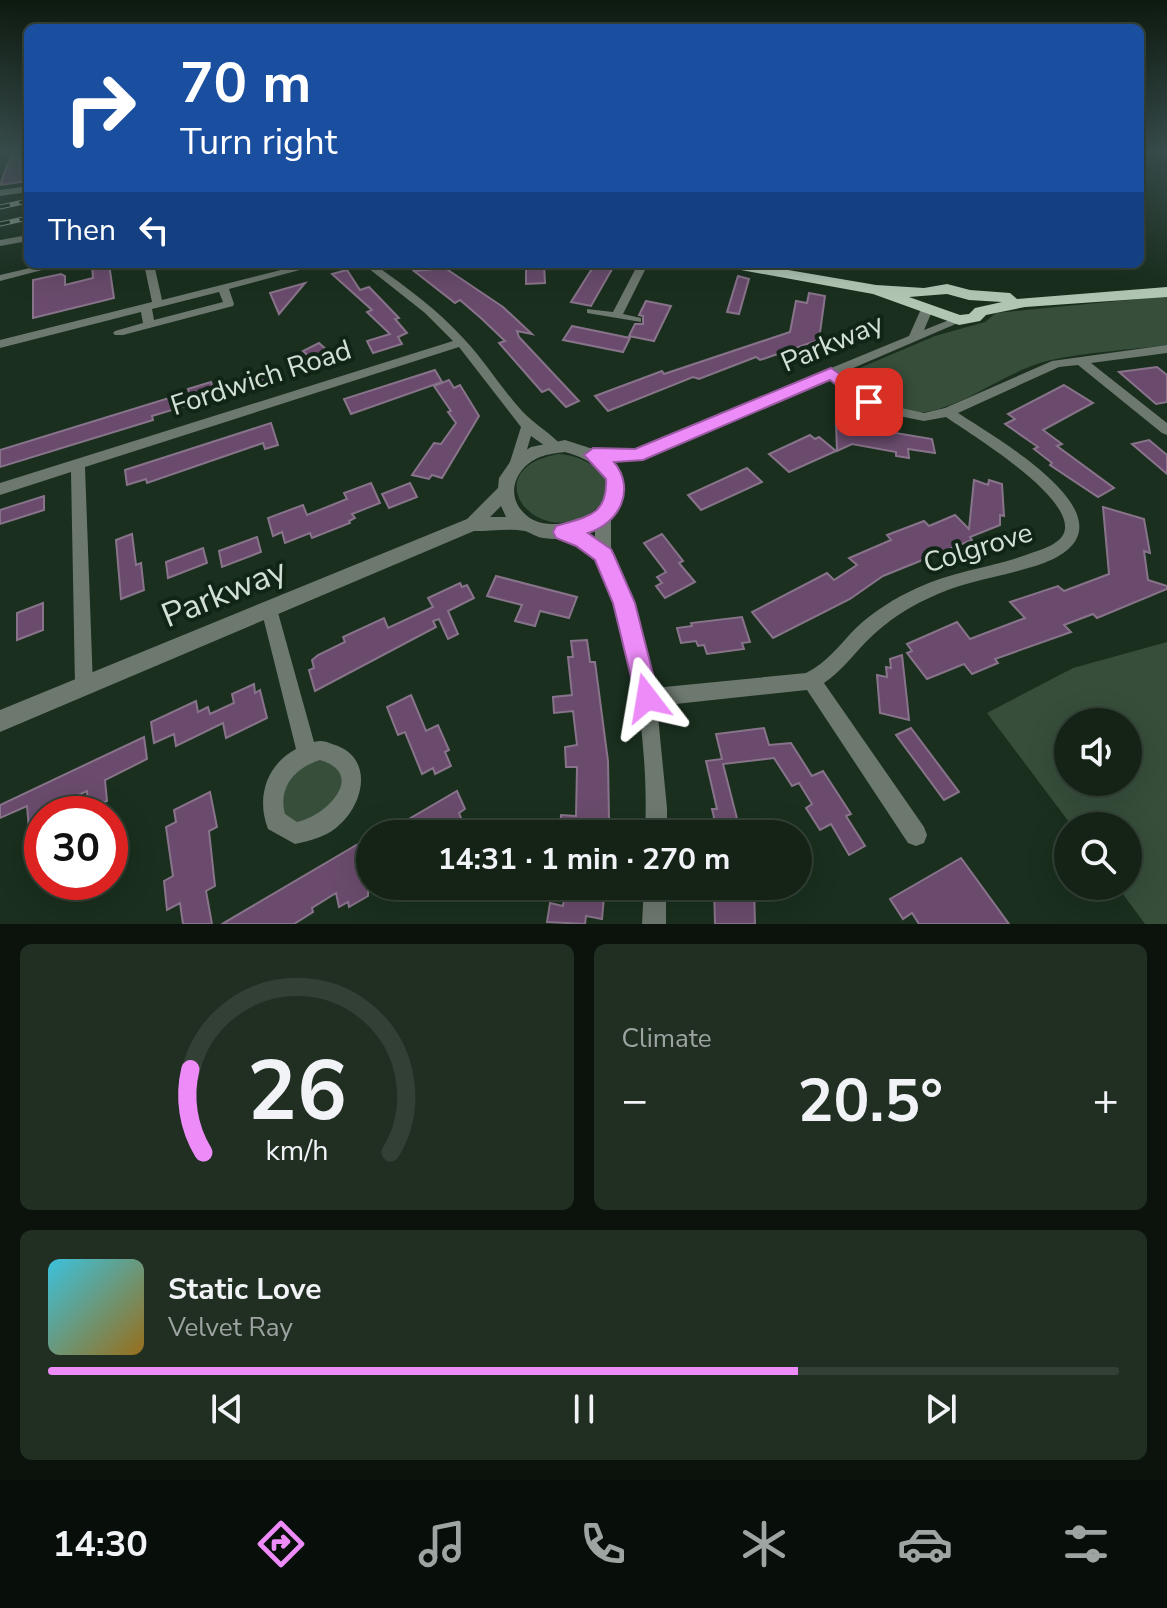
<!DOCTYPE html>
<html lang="en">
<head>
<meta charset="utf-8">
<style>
  :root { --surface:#142316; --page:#212f23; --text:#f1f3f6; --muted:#9da4a1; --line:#334035; --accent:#ed8cf9 }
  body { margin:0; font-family:"Nunito Sans",sans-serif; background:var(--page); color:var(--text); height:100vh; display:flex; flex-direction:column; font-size:30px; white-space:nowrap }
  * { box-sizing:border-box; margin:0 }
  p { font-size:26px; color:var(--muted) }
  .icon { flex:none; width:44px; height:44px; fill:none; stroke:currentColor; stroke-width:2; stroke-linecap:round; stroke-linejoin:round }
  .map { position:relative; height:924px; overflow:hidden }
  .panel { display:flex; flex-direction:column; gap:20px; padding:20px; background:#0b130c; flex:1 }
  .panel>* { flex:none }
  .top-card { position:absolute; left:24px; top:24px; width:1120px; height:244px; border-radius:12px; box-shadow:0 8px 32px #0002,0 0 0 2px var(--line); background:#1a4fa0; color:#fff; overflow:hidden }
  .controls { position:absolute; left:1054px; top:708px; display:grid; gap:16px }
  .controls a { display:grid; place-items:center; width:88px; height:88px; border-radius:50%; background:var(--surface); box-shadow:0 8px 32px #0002,0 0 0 2px var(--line); font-size:40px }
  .speed { position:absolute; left:24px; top:796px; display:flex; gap:16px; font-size:40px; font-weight:700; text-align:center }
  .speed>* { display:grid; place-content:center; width:104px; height:104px; border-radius:50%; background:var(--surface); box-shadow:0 8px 32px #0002,0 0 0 2px var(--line); line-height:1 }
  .speed .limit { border:12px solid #d22; background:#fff; color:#111 }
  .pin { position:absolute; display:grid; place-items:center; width:68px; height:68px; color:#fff; margin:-34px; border-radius:16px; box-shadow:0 4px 12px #0006 }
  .me { position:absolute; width:88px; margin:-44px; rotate:346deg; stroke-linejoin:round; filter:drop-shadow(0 0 6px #0008) }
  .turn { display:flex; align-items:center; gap:28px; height:168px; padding:0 24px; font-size:36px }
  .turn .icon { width:104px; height:104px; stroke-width:2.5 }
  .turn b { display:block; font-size:56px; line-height:68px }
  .then { display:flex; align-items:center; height:76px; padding:0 24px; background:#0003; gap:16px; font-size:30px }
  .big { font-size:60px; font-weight:700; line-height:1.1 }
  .panel .card { flex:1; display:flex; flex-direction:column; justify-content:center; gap:12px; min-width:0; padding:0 28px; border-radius:12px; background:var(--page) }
  .panel .dial { align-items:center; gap:0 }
  .dial svg { height:208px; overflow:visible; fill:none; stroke:var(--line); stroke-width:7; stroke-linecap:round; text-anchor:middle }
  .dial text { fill:var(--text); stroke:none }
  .song { display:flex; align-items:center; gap:24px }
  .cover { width:96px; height:96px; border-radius:12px; background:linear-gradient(135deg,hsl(190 70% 55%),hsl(40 70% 35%)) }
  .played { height:8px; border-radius:4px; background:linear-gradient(90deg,var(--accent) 70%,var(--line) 70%) }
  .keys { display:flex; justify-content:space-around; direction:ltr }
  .heat { display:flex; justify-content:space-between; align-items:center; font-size:44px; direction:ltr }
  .panel .tiles { flex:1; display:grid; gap:20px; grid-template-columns:1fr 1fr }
  .card:last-child { grid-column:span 2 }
  .trip { position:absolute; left:356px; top:820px; width:456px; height:80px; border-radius:40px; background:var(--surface); box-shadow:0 8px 32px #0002,0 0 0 2px var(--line); font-weight:700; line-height:80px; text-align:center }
  .tab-bar { display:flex; height:128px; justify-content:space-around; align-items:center; background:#080e09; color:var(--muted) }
  .tab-bar .icon { width:56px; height:56px }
  .tab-bar .active { color:var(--accent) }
  .tab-bar b { font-size:36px; color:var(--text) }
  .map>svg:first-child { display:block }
  .green { fill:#374e3b; fill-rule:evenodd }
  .building { fill:#6a4b6d; stroke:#88748a; stroke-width:2 }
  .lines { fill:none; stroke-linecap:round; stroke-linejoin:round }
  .minor { fill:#6d786f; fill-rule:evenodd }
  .tertiary { fill:#6d786f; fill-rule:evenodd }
  .primary { fill:#b1c7b4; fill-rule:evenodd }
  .rail-casing { stroke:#8d9d90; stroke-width:5 }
  .rail { stroke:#102515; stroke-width:3; stroke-dasharray:10; stroke-linecap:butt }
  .route { fill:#ed8cf9; stroke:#9a5ba2; stroke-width:2 }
  .labels { text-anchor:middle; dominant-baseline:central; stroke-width:8; stroke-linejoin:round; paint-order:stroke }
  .street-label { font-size:28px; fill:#d3e0d5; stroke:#102515 }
  .near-street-label { font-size:34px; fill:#d3e0d5; stroke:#102515 }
</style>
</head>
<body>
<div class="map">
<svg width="1167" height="924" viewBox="0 0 1167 924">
  <rect width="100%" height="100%" fill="#1a2f1e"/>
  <g class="green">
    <path d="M1167 296V345C1129 350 1088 352 1051 360 980 376 921 457 849 380V374L855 370 935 336 985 322 996 313Z"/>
    <path d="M558 454C588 455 630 483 593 511 538 553 472 470 558 454Z"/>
    <path d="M1167 642V924H1145L1117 886H1128V826H1072L987 713 1073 668ZM1128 722V782H1068V722Z"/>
    <path d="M323 756 344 772 338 803 300 825 284 816C280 771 286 776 323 756Z"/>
  </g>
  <g class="building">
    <polygon points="11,155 28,160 28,181 0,185"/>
    <polygon points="92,264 109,264 114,298 33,318 33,280 61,274 65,276 65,285 93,278"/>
    <polygon points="526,264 544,264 545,283 526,284"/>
    <polygon points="595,264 615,264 591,306 571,302"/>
    <polygon points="445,268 503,307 532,334 517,331 519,337 579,401 566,407 549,389 542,392 499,343 505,341 482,319 460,300 455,303 414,271"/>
    <polygon points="347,270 360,290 369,287 399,318 395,319 407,333 398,337 402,344 373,353 367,341 390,334 367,312 372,310 332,274"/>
    <polygon points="738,276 749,279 739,314 727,312"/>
    <polygon points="305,283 279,314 270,293"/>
    <polygon points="809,293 825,296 819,340 760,360 756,357 699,379 693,377 608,411 595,396 662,371 664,374 790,332 796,301 807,303"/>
    <polygon points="646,301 671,306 654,341 629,336 635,324 643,324 643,316 639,315"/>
    <polygon points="572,326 630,338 623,352 563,340"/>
    <polygon points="319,343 338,360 321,368 303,351"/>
    <polygon points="1157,367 1167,375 1167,402 1156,404 1119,372"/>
    <polygon points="435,370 442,382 351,414 344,399"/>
    <polygon points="263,373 268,385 216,401 215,396 192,403 188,389 211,382 214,391 213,388"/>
    <polygon points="449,380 454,388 460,385 479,416 442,478 432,475 429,479 412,475 434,443 441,444 456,423 448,412 451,411 434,386"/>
    <polygon points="1064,385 1093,403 1043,430 1062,444 1057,446 1114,488 1098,497 1050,465 1052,463 1034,449 1038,447 1005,424 1015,419 1008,414"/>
    <polygon points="182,394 185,406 152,416 153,420 0,467 0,450"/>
    <polygon points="271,423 278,445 265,449 263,443 147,483 146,479 127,485 125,470"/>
    <polygon points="836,423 932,439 935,453 908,449 909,458 896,456 896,452 852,444 837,451"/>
    <polygon points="810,435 815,439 819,437 836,451 789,472 769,454"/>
    <polygon points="1149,440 1167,455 1167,474 1132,444"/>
    <polygon points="747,468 762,482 701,510 688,495"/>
    <polygon points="974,480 988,485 989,480 1002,484 1004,516 1000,515 1000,525 970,537 972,540 883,576 850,599 773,638 752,612 827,573 834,580 857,565 849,558 891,540 887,535 924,521 929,526 955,515 969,529"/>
    <polygon points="371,483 380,503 352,514 355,518 349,521 350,523 312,538 310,533 285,543 282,532 273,536 268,518 303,505 307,515 347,499 344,493"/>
    <polygon points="410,483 417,497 389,508 382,494"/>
    <polygon points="44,496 44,510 0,524 0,510"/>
    <polygon points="1103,507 1144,519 1150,553 1144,551 1148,580 1167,586 1167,589 1097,618 1093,614 1064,625 1071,632 995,659 998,663 972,674 964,664 927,679 907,653 912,651 907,644 957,622 970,639 1025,618 1010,602 1058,586 1064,591 1109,574"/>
    <polygon points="132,534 136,565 141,563 144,590 121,599 116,540"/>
    <polygon points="662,534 683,561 679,563 695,582 665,598 656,586 662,583 657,577 666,572 644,543"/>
    <polygon points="257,537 261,552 222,567 219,551"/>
    <polygon points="203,548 207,563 168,578 166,562"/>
    <polygon points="496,576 577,597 569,618 540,611 535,626 515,621 522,605 487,596"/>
    <polygon points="460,583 462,587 467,585 474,598 448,611 458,634 448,639 439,619 433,621 436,627 315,691 309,670 314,668 312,660 318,655 345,642 343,637 384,618 388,628 433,607 428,598"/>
    <polygon points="43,603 43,630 17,640 17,613"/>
    <polygon points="742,617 750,642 742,643 744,649 707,654 704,645 698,646 696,641 681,643 677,628 692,626 691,623"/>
    <polygon points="587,640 590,662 595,662 608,761 609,820 583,820 583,834 560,834 561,815 576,816 577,767 566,767 565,747 577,745 573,711 554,713 553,697 572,695 568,657 573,657 571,641"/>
    <polygon points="902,655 907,700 909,720 880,713 877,675 887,677 886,667 891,668 890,659"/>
    <polygon points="254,684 255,693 260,690 267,718 226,738 223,723 176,746 174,734 154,743 151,722 196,701 198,712 208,707 210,714 234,703 232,694"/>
    <polygon points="411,695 426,731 438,725 449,750 445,752 451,766 435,774 433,768 422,774 405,732 398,735 387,707"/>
    <polygon points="764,728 769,745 791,743 812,776 823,771 851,814 846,816 865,846 849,855 831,824 820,830 806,808 812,804 799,783 792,786 774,758 723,764 741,834 718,834 712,809 717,809 706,761 722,759 716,734"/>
    <polygon points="911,728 959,792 944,800 896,735"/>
    <polygon points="144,737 147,759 105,780 107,801 88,810 87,791 52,808 52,814 42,814 42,822 29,829 27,806 0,818 0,805"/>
    <polygon points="457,791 465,809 459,813 461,818 453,822 458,834 414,834 409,819"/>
    <polygon points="210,792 217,827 209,831 215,886 206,891 212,924 183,924 180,903 167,910 164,881 173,876 166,827 176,822 174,810"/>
    <polygon points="370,837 368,896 349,907 348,902 339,907 336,893 312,908 313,912 294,924 222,924"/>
    <polygon points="961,858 1009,924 919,924 912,913 903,919 890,899"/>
    <polygon points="566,886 605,886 602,919 586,916 585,924 547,922 550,903 563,906"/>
    <polygon points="714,886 754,886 755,924 715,924"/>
  </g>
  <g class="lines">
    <g class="minor">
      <polygon points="14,152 28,152 28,156 15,154"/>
      <polygon points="28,186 28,192 0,196 0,190"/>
      <polygon points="47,264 65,264 0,281 0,275"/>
      <path d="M144 264H154L162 300 305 264H322L229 289 234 304 233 306 123 335H115L113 333 115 331 143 323 141 312 0 348V340L152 302ZM219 292 223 302 154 320 152 309Z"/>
      <path d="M363 264H374C406 287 438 310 464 339 485 361 501 388 522 411 534 424 552 434 563 447L561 450H551L531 436 522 466H512L510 462 521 427 459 347 85 467 93 686 91 692 84 695 77 692 75 686 71 472 0 495V483L453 341 425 313Z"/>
      <polygon points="638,264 648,264 623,314 641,318 641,322 587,313 587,309 613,312"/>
      <path d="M1167 345V353L1091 363 1167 423V435L1162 433 1078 365 1059 367 958 413C996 438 1147 523 1044 563 1005 577 964 580 927 599 907 608 888 621 872 636 855 652 843 670 824 683L924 827 927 835 924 843 916 846 908 843 807 690 657 706 667 808V834H645C649 757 636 650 606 580 603 572 600 563 595 558 584 547 571 542 558 536L555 532 558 528C569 524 586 534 595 540V518L598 514 603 512 608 514 611 518V555L632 603 654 688 806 673C827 663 840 644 856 628 874 611 895 598 917 588 955 570 996 567 1034 552 1044 549 1060 543 1064 533 1077 498 970 434 946 417L924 421 874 411 827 376 825 373 827 370H835L883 404 924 413 945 408 1052 361Z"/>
      <path d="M269 601 275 604 277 609 314 742C321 740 325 741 332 744 375 756 365 805 336 828 324 837 310 841 295 844L268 829C256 798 266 765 296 749L261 609 263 604ZM320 760C367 774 327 816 297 822L285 814C278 787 295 768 320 760Z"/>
      <polygon points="644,886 666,886 666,924 642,924"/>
    </g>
    <g class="tertiary">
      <polygon points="28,235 28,241 0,246 0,240"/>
      <path d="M927 305 933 309 924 330 959 316 965 320 642 459 610 461C621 472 628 486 622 501 610 531 574 543 543 538 536 537 531 533 525 531 510 528 490 531 474 531L0 732V710L467 519 498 488 499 478 512 459 531 447 565 440 593 449H634L909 336 921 309ZM565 452C628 468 618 524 555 524 545 524 535 523 526 515 504 496 515 467 540 457 548 454 557 453 565 452ZM501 506 506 517H490Z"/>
    </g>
    <path class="primary" d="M723 264H754L876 285 924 288 947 284 970 290 1010 293 1017 299 1167 287V297L1025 307 986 315 980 321 959 325 873 294 730 268ZM947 294 969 300 1002 302 975 308 969 314 960 315 909 297Z"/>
    <defs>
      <g id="rail">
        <polyline points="0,207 28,201"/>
        <polyline points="0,224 28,218"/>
      </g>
    </defs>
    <use href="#rail" class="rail-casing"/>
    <use href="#rail" class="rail"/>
  </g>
  <linearGradient id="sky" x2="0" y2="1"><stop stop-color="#0e1a10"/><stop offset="0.54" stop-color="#384d4c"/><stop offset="1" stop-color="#384d4c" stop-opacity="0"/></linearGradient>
  <rect width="1167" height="282" fill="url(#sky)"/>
  <path class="route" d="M831 368 875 398 877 402 875 406H863L830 380 643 460 614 462C636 489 620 523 588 533L611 549 614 555 635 603 659 698 656 706 647 710 638 706 613 603 595 560 576 546 556 538 553 532 556 526C584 517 608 517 606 479L584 455 593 448 635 449Z"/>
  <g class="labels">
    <g class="street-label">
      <text transform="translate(832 343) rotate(-23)">Parkway</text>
      <text transform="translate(261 378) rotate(-18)">Fordwich Road</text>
      <text transform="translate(978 548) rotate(-17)">Colgrove</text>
    </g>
    <g class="near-street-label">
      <text transform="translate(224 593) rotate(-22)">Parkway</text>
    </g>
  </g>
</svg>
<div class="controls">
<a><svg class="icon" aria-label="sound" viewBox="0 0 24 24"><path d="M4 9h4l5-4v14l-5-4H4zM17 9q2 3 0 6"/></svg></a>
<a><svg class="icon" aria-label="search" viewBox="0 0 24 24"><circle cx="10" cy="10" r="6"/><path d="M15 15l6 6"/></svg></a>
</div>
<div class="speed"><div class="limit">30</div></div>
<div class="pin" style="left:869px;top:402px;background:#d93025"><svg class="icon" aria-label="arrive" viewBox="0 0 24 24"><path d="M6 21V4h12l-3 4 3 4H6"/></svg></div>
<svg class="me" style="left:647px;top:698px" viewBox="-20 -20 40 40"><path d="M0-17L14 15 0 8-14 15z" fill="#ed8cf9" stroke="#fff" stroke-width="4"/></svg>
<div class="trip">14:31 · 1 min · 270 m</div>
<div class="top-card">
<div class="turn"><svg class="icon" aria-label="right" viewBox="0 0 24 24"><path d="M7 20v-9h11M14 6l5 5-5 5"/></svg><div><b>70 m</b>Turn right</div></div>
<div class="then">Then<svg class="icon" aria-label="left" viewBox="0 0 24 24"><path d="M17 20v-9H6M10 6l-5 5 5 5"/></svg></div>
</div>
</div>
<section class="panel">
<div class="tiles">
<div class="card dial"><svg viewBox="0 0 100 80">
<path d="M14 69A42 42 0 1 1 86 69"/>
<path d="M14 69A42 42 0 0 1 9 37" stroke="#ed8cf9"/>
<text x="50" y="56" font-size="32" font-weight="700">26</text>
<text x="50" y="72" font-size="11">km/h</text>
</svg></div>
<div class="card"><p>Climate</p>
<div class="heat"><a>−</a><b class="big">20.5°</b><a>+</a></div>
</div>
<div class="card">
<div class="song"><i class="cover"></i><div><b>Static Love</b><p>Velvet Ray</p></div></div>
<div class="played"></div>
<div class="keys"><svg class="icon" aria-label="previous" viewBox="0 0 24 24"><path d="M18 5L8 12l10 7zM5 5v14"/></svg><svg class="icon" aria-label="pause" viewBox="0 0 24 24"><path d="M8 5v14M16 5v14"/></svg><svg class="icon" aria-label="next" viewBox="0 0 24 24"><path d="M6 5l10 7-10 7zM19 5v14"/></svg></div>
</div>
</div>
</section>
<nav class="tab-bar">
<b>14:30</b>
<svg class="icon active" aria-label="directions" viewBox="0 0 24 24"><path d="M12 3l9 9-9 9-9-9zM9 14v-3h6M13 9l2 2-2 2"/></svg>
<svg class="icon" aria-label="music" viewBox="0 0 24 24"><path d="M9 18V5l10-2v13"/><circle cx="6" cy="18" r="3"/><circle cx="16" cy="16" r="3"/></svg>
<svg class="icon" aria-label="phone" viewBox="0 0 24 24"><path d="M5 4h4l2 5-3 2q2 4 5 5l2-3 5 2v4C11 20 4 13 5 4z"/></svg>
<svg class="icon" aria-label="climate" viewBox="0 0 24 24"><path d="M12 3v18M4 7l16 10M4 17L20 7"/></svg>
<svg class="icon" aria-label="car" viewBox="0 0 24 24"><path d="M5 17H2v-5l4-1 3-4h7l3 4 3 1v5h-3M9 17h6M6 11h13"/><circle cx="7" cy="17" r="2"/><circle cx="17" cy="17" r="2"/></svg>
<svg class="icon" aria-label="filters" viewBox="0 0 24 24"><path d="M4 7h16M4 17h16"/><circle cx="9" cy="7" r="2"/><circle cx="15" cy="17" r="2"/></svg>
</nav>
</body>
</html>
